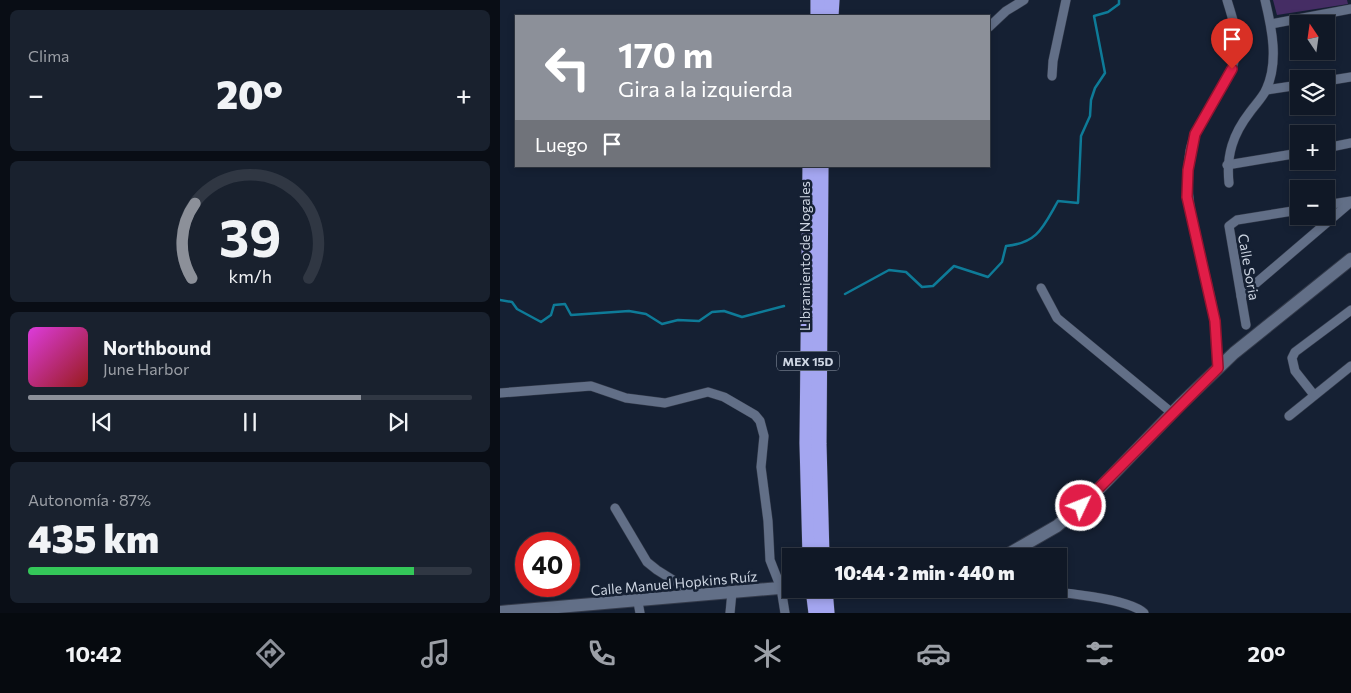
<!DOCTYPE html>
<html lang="es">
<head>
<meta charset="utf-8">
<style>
  :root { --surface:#101826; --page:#19212e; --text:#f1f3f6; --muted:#9ca0a7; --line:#303743; --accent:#8c9099 }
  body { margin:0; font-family:Commissioner,sans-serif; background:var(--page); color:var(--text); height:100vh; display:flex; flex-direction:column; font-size:19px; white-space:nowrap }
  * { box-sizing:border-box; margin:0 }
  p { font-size:16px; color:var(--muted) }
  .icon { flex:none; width:28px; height:28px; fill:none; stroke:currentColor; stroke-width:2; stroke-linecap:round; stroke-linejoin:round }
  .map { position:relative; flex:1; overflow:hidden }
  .side { display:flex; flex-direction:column; gap:10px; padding:10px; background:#090d15; width:500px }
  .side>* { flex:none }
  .banner { position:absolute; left:15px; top:15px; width:475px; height:152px; border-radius:0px; box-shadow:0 2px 8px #0003,0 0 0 1px var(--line); background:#8c9099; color:#fff; overflow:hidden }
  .needle { width:32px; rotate:347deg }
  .fabs { position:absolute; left:790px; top:15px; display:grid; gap:10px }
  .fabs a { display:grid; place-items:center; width:45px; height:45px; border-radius:0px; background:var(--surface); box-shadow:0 2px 8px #0003,0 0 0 1px var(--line); font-size:25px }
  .speed { position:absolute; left:15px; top:532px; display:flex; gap:10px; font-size:25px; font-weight:700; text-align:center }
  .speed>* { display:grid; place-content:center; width:65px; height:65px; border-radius:50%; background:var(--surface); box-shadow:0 2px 8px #0003,0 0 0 1px var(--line); line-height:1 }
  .speed .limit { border:8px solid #d22; background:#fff; color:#111 }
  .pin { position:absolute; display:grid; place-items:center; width:42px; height:42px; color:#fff; margin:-51px -21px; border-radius:50% 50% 50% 0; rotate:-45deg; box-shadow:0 0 5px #0007 }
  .pin .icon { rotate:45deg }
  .me { position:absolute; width:55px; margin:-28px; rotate:47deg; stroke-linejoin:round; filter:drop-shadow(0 0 4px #0008) }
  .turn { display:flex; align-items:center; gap:18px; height:105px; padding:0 20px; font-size:22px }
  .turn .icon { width:65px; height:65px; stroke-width:2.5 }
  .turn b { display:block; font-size:35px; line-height:42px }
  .then { display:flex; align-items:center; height:48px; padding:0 20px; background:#0003; gap:10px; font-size:19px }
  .big { font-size:38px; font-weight:800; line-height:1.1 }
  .side .tile { flex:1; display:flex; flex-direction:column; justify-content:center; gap:8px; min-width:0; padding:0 18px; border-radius:8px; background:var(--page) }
  .side .dial { align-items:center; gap:0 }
  .dial svg { height:130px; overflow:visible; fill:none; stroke:var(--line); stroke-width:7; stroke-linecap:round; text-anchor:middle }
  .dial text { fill:var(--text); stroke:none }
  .song { display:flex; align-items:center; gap:15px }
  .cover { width:60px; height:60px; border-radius:8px; background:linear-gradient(135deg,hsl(300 70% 55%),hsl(0 70% 35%)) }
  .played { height:5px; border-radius:2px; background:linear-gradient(90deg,var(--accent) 75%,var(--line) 75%) }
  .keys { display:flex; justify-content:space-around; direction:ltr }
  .heat { display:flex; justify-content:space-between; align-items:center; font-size:28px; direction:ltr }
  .charge { height:8px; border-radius:4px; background:linear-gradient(90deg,#34c759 87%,var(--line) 0) }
  .trip { position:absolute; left:282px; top:548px; width:285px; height:50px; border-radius:0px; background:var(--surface); box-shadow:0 2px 8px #0003,0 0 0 1px var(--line); font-weight:800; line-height:50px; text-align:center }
  .tabs { display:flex; height:80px; justify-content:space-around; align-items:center; background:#060a0f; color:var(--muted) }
  .tabs .icon { width:35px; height:35px }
  .tabs .selected { color:var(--accent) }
  .tabs b { font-size:22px; color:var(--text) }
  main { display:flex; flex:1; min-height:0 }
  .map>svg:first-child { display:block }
  .green { fill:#452d64 }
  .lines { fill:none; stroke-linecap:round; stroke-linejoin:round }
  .stream { stroke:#0e7b98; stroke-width:2.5 }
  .street-casing { stroke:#333a4a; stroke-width:10 }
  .secondary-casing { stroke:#333a4a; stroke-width:14 }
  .highway-casing { stroke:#333a4a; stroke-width:16 }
  .street { stroke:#626f87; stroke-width:9 }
  .secondary { stroke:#626f87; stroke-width:12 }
  .highway { stroke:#a4a6f0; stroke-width:15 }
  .route-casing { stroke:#92132f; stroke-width:12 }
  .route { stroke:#e11d48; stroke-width:9 }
  .labels { text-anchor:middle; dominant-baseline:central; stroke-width:5; stroke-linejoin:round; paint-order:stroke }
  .shield { fill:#152033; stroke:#969fae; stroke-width:1 }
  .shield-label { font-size:12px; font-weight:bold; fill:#cdd5e2 }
  .street-label { font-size:14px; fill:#cdd5e2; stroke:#152033 }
</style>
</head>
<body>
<main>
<section class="side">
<div class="tile"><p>Clima</p>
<div class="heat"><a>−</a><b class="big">20°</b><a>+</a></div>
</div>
<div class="tile dial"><svg viewBox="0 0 100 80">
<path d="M14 69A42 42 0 1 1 86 69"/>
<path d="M14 69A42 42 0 0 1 16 23" stroke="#8c9099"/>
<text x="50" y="56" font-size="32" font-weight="700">39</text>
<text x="50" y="72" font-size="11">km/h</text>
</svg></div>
<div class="tile">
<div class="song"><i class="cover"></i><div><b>Northbound</b><p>June Harbor</p></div></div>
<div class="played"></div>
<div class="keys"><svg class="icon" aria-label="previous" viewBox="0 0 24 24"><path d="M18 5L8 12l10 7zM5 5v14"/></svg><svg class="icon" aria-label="pause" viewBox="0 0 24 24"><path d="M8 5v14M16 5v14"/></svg><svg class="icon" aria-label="next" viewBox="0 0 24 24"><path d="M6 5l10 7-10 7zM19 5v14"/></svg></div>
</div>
<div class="tile"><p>Autonomía · 87%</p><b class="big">435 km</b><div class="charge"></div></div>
</section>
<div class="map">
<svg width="851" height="613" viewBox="0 0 851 613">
  <rect width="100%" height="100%" fill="#152033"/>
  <polygon class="green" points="773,0 847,0 848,4 777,15"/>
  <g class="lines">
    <g class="stream">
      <path d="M345 294 389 270 406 272 422 287 433 286 454 266 488 277 502 262 506 246C538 243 543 227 558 201L578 203 581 136 590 116 591 100 595 88 605 73 594 16 608 12 619 4V0"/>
      <polyline points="0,300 12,302 17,309 41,322 51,315 54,305 65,304 71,315 129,311 146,314 162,324 178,320 199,321 212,312 224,311 242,317 284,306"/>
    </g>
    <defs>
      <g id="street">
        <polyline points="771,24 851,9"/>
        <polyline points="489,27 506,11 524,0"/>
        <polyline points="552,76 553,61 566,0"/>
        <polyline points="826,81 851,77"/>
        <polyline points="766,90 799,85"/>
        <polyline points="826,148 851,143"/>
        <polyline points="727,165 799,153"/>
        <path d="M729 183C726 155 733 134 750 112 755 105 762 98 766 90 779 62 772 29 765 0"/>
        <polyline points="826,205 851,201"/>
        <polyline points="541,288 557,318 672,413"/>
        <polyline points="741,296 851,202"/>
        <polyline points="746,325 729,226 737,220 799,210"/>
        <path d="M718 368C717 345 716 323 711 300 701 251 681 202 690 151 698 112 736 83 737 44 737 29 731 14 727 0"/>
        <polyline points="0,393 91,386 126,398 165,403 208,392 224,397 255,415 260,421 264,436 261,467 268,521 270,560 281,588 285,613"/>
        <polyline points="814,395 795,371 792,358 795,352 851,310"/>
        <polyline points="789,416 851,366"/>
        <polyline points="115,508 147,562 157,570 197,595"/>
        <path d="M495 589C508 596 522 591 536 591 559 592 628 598 644 613"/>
        <polyline points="138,602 140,613"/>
        <polyline points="230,613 232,592"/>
      </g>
      <g id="secondary">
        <polyline points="505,556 557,526 593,495 681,404 734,353 851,259"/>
        <polyline points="0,612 291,587"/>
      </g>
      <g id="highway">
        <polyline points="318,16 318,0"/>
        <polyline points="331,16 332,0"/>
        <polyline points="310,166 307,443 310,556"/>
        <polyline points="321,166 319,444 322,556"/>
        <polyline points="313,589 316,613"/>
        <polyline points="325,589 327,613"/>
      </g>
    </defs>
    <use href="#street" class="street-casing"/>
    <use href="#secondary" class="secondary-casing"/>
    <use href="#highway" class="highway-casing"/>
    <use href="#street" class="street"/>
    <use href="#secondary" class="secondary"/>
    <use href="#highway" class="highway"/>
  </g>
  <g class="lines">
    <defs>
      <polyline id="route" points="581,506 718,368 715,321 687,197 688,170 695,134 732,69"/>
    </defs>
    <use href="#route" class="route-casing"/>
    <use href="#route" class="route"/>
  </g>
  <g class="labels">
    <rect class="shield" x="277" y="351.5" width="62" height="19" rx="4"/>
    <g class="shield-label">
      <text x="308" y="361">MEX 15D</text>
    </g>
    <g class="street-label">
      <text transform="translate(304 256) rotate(-90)">Libramiento de Nogales</text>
      <text transform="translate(749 267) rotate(80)">Calle Soria</text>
      <text transform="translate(174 583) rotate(-5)">Calle Manuel Hopkins Ruíz</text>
    </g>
  </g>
</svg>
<div class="fabs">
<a><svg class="needle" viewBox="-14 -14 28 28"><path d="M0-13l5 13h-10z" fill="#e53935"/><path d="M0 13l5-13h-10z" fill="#9ca0a7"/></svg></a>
<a><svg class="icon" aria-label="layers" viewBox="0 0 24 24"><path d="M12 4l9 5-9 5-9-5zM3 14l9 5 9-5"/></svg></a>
<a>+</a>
<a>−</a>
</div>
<div class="speed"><div class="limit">40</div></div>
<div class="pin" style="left:732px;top:69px;background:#d93025"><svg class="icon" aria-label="arrive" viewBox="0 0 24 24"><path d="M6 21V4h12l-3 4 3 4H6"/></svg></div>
<svg class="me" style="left:581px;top:506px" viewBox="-20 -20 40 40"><circle r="17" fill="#e11d48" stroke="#fff" stroke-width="3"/><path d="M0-11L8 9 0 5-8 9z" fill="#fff"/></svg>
<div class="trip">10:44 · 2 min · 440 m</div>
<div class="banner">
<div class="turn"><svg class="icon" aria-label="left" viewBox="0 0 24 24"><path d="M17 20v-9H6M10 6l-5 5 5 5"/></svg><div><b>170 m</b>Gira a la izquierda</div></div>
<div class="then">Luego<svg class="icon" aria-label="arrive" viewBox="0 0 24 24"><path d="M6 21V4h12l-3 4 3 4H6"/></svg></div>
</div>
</div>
</main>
<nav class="tabs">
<b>10:42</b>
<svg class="icon selected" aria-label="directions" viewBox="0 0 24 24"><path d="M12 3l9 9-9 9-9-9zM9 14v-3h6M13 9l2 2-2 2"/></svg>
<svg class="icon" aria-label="music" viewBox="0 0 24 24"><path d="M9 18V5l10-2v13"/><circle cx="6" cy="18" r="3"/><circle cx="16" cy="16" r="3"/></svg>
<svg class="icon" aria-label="phone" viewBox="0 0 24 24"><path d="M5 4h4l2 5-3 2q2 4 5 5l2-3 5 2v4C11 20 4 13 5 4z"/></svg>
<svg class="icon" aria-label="climate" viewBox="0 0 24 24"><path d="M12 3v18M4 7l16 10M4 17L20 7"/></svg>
<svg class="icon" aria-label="car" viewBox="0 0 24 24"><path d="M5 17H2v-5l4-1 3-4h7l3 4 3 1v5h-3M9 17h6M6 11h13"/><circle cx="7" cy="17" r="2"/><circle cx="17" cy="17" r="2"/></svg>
<svg class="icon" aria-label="filters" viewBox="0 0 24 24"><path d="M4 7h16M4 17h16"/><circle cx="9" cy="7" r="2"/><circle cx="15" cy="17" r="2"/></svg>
<b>20°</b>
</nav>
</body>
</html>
